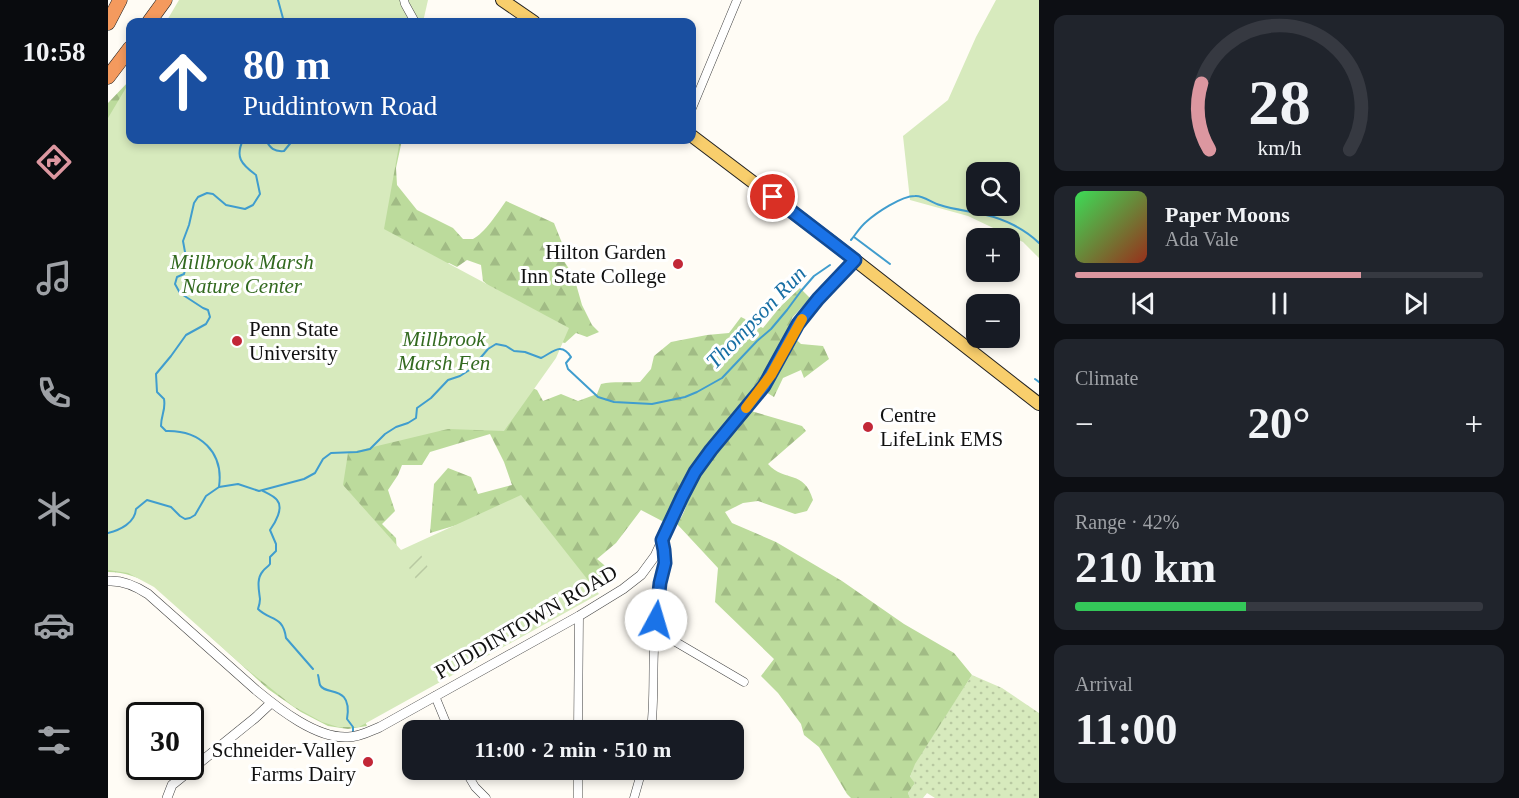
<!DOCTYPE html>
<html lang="en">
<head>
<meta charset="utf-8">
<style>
  :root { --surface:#171b24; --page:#20242c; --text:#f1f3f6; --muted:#9ea1a6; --line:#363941; --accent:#dc97a0 }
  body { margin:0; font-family:"Times New Roman",serif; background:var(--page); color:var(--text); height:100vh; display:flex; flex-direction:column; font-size:22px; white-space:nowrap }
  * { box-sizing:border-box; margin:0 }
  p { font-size:20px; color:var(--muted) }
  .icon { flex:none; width:33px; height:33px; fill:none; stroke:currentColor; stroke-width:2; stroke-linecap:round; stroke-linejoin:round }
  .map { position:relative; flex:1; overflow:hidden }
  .details { display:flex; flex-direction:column; gap:15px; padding:15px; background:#0d0f14; width:480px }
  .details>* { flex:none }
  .banner { position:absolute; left:18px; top:18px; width:570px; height:126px; border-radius:12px; box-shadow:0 3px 9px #0003; background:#1a4fa0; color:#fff; overflow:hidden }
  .fabs { position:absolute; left:858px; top:162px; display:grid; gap:12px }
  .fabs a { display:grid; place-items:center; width:54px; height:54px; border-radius:12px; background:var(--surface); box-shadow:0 3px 9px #0003; font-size:30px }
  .speed { position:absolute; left:18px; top:702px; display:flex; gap:12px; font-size:30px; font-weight:700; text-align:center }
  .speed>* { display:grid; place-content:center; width:78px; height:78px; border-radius:50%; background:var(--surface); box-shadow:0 3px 9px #0003; line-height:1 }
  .speed .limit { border:3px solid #111; border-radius:9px; background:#fff; color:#111 }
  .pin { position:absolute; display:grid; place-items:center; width:51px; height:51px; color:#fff; margin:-26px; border:3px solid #fff; border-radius:50%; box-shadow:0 2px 6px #0007 }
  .me { position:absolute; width:66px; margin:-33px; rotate:6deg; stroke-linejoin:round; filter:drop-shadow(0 0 4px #0008) }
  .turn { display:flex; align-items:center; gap:21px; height:126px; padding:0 18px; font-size:27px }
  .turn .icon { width:78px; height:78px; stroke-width:2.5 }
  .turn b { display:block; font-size:42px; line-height:51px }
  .big { font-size:45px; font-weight:700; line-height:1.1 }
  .details .tile { flex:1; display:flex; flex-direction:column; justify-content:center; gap:9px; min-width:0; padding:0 21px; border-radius:12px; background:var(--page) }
  .details .dial { align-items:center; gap:0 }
  .dial svg { height:156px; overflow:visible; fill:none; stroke:var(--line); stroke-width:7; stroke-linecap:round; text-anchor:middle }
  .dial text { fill:var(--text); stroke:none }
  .song { display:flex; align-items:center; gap:18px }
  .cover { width:72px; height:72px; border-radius:9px; background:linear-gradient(135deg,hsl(130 70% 55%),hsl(10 70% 35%)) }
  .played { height:6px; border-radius:3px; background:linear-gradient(90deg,var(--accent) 70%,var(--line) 70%) }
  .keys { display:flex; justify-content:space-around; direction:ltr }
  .heat { display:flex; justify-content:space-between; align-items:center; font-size:33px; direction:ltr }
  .charge { height:9px; border-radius:4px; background:linear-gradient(90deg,#34c759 42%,var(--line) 0) }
  .trip { position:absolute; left:294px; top:720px; width:342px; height:60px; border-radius:12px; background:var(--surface); box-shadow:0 3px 9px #0003; font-weight:700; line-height:60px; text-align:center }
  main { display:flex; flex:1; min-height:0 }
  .dock { display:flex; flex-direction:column; width:108px; justify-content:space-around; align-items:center; background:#090b0e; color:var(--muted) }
  .dock .icon { width:42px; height:42px }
  .dock .current { color:var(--accent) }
  .dock b { font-size:27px; color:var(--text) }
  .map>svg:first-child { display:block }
  .grass { fill:url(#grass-dots) }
  .forest { fill:url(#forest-firs) }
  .park { fill:#d7eabd; fill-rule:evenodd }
  .garden { fill:url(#garden-furrows) }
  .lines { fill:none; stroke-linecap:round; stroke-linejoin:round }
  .stream { stroke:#409dce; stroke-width:2 }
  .minor-casing { stroke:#444; stroke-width:9 }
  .tertiary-casing { stroke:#444; stroke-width:10 }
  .primary-casing { stroke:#222; stroke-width:14 }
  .motorway-casing { stroke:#222; stroke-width:15 }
  .minor { stroke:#fff; stroke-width:8 }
  .tertiary { stroke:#fff; stroke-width:9 }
  .primary { stroke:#f8ce6c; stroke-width:12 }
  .motorway { stroke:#f49a5e; stroke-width:14 }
  .route-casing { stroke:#114b97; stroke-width:15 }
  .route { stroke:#1a73e8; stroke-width:10 }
  .slow { stroke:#f59e0b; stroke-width:10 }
  .poi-dot { fill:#c22737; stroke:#fff; stroke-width:2 }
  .labels { text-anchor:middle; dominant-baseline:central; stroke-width:6; stroke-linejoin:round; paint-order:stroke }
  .poi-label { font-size:21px; fill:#111; stroke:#fff; text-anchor:end }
  .park-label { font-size:21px; font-style:italic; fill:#336a20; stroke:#fff }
  .street-label { font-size:21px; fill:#111; stroke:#fff }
  .water-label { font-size:22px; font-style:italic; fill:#186fa4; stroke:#fff }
</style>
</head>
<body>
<main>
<nav class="dock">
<b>10:58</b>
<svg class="icon current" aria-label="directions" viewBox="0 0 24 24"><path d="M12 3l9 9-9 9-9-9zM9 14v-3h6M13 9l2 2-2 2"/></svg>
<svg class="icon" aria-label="music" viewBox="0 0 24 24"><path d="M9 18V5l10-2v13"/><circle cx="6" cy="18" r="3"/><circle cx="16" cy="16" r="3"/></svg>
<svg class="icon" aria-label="phone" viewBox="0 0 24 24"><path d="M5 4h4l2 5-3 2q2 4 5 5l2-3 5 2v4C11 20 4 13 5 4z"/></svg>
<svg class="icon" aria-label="climate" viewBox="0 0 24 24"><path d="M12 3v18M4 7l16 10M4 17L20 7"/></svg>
<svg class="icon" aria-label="car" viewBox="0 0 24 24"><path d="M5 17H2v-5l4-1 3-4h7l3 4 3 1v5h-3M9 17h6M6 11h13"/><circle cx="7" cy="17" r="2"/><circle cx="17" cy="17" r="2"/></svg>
<svg class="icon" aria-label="filters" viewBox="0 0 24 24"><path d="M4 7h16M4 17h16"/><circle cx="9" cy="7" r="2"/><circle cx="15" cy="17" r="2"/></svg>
</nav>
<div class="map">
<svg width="931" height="798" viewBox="0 0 931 798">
  <defs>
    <pattern id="grass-dots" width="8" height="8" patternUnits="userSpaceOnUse" patternTransform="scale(1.5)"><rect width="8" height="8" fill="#d7eabd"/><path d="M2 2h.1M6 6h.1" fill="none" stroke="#b8c8a1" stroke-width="1.8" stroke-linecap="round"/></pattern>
    <pattern id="forest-firs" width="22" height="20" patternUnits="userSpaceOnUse" patternTransform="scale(1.5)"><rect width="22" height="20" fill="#bcdb9c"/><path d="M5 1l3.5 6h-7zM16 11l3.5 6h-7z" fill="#a1bb85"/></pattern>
    <pattern id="garden-furrows" width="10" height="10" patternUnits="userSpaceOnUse" patternTransform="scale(1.5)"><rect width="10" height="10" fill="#d7eabd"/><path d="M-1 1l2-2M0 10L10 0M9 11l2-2" fill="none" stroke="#b8c8a1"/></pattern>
  </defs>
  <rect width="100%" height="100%" fill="#fffcf5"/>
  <polygon class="grass" points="864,675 894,688 931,713 931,798 827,798 819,793 815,798 802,798 800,793 807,783 802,778 806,764"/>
  <g class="forest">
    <path d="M22 80V140H294L288 168 289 185 309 210 345 228 355 239C356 239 363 239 365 239 376 234 391 211 398 201L446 223 454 243 456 261 466 277 474 305 484 325 491 332 479 337 468 333 457 343 443 340 375 281 373 265 359 260 349 267 341 263 325 272 222 449 416 384 429 390 435 401 453 394 470 401 489 394 493 384C506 381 518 383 532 382L543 369 546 356 563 342 599 335 621 333 633 317 655 328 672 307 692 288 702 298 684 318 680 332 693 344 715 346 721 359 696 378 693 370 675 378 666 397 651 388C611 426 580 472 556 522L533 510 508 543 489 559 502 570 479 598 403 509 322 533 326 484 340 468 363 477 370 494 404 485 396 462 382 434 322 452 314 465H294L290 475 280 490 287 511 274 524 288 538 289 553 247 699 259 726 240 729 220 726 193 712 160 689 47 586C32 578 17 572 0 572V103Z"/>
    <path d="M643 411 694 426 698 431 660 464C677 483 696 469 705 500L699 511 687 514 650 501 635 503 617 512 624 523 668 542 734 581 796 624 846 653 864 675 807 764 802 777 807 783 800 793 802 798H743L739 794 711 747 696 735 693 724 670 693 653 676 666 659 607 602 610 568 569 524C579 511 580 495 588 481 602 455 625 433 643 411Z"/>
  </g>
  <g class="park">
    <polygon points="71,0 320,0 315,22 58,22"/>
    <path d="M888 0H931V258L915 242 860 216 802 200 795 136 840 100 868 37ZM868 172H902V206H868Z"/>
    <polygon points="22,81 22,140 292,140 276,229 461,328 448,358 396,431 340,429 240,453 235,485 293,550 413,495 491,594 251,727 230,727 214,722 185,706 136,667 46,587 20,573 0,570 0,118"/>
  </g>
  <polygon class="garden" points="313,555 322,571 308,579 298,563"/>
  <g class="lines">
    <g class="stream">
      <polyline points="170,0 176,22"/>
      <path d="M158 140C162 148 166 152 176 151L185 140"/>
      <polyline points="746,237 782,264"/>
      <path d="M743 240C748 234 752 227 758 222 768 213 793 196 807 196 815 195 824 203 832 205 847 210 863 211 878 215 896 219 917 229 931 243"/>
      <polyline points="927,379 931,382"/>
      <path d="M111 487 130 484 151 491 196 479 207 473 215 459 223 453 249 452 262 449 277 434 288 427 300 423 308 418 309 408 323 398 340 380 352 376 363 369 380 349 388 344 398 346 406 351 417 352 433 358C444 353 453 341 463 357L458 363 460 369 490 397 506 402 544 404 577 397 589 392 614 378 649 341 663 329 679 310 693 291 706 276 722 265"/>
      <path d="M155 491C159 493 166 496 169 500 176 508 167 523 162 530L168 544V551L162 557V564C160 567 157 568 155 571 148 579 151 590 152 599 152 603 151 606 150 609 162 621 175 615 178 638L205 669"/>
      <path d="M0 533C12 530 27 523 28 509L39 500 63 507 72 516 77 519 82 518 87 515 98 496 111 487C116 452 92 430 58 431L53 426C53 415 58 410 56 399L49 392 48 374 63 356 78 335 98 324 102 317 100 310 95 308 72 293 67 284 69 277 76 274 79 263 75 241 81 225 86 203 90 197 99 193 105 194 118 205 137 209 145 205 152 194 148 175C133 164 127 157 135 140"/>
      <path d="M210 675C211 678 211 682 212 685 217 696 245 684 239 719L245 727V734"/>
    </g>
    <defs>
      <g id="minor">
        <polyline points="296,0 297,4 307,22"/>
        <polyline points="584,108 629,0"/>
        <polyline points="547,634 561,638 636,682"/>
        <polyline points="327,696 341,730"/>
        <polyline points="470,730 471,616"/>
        <path d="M543 730C547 698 544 665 547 633 548 617 549 601 552 586 555 568 559 559 554 540"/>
        <polyline points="357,770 367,787 378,798"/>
        <polyline points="470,770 470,798"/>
        <polyline points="526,798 534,770"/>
      </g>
      <g id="tertiary">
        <path d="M0 581C15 580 28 586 40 594L148 690C171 709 209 739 240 737 252 737 262 731 272 727L471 616 515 589 533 575 547 556 574 497 587 472 603 450 656 386 698 314 710 299 747 260"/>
        <polyline points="59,798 64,785 69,781 147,718 163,703"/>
      </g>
      <g id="primary">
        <polyline points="394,0 426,22"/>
        <polyline points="584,136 720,239 931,404"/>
      </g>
      <g id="motorway">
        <polyline points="41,22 57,0"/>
        <polyline points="0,23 12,0"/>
        <polyline points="0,77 22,48"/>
      </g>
    </defs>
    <use href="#minor" class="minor-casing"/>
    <use href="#tertiary" class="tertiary-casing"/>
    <use href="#primary" class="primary-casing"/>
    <use href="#motorway" class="motorway-casing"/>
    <use href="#minor" class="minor"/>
    <use href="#tertiary" class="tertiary"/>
    <use href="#primary" class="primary"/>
    <use href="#motorway" class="motorway"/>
  </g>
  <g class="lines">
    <defs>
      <polyline id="route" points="548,620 552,583 557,563 556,550 554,540 574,497 587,472 603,450 656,386 690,324 710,299 747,260 665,197"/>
    </defs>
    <use href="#route" class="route-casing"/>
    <use href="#route" class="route"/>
    <polyline class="slow" points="638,408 663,375 694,319"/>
  </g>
  <g class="poi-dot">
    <circle cx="570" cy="264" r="6"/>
    <circle cx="129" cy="341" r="6"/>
    <circle cx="760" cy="427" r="6"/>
    <circle cx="260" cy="762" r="6"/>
  </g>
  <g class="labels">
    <g class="poi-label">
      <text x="558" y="252">Hilton Garden<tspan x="558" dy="24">Inn State College</tspan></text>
      <text x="141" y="329" text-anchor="start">Penn State<tspan x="141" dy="24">University</tspan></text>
      <text x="772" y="415" text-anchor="start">Centre<tspan x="772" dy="24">LifeLink EMS</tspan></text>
      <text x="248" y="750">Schneider-Valley<tspan x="248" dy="24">Farms Dairy</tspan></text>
    </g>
    <g class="park-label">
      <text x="134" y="262">Millbrook Marsh<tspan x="134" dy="24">Nature Center</tspan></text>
      <text x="336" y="339">Millbrook<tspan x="336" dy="24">Marsh Fen</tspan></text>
    </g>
    <g class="street-label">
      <text transform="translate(418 622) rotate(-30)">PUDDINTOWN ROAD</text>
    </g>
    <g class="water-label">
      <text transform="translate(648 317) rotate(-46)">Thompson Run</text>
    </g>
  </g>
</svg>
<div class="fabs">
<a><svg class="icon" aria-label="search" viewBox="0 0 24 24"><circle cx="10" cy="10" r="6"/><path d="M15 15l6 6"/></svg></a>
<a>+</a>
<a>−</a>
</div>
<div class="speed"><div class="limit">30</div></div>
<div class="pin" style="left:665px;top:197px;background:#d93025"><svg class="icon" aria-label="arrive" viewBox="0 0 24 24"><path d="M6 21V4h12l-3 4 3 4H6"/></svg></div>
<svg class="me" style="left:548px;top:620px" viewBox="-20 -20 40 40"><circle r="19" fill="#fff"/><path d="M0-13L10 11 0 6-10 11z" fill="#1a73e8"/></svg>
<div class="trip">11:00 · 2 min · 510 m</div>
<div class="banner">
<div class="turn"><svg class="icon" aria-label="ahead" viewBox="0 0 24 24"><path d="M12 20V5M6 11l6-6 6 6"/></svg><div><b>80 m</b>Puddintown Road</div></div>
</div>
</div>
<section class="details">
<div class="tile dial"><svg viewBox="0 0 100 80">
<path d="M14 69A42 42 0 1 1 86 69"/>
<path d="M14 69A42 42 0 0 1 10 35" stroke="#dc97a0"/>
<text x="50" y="56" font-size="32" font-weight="700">28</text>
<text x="50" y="72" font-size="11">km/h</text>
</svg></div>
<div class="tile">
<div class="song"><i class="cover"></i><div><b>Paper Moons</b><p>Ada Vale</p></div></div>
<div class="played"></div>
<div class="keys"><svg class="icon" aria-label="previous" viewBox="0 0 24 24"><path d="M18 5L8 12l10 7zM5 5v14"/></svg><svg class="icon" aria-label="pause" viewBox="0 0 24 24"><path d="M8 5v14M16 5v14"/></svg><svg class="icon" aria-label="next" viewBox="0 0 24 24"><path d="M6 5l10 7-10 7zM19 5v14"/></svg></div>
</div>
<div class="tile"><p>Climate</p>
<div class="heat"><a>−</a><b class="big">20°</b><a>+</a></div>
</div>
<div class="tile"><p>Range · 42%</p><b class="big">210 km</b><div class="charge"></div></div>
<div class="tile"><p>Arrival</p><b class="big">11:00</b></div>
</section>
</main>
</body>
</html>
